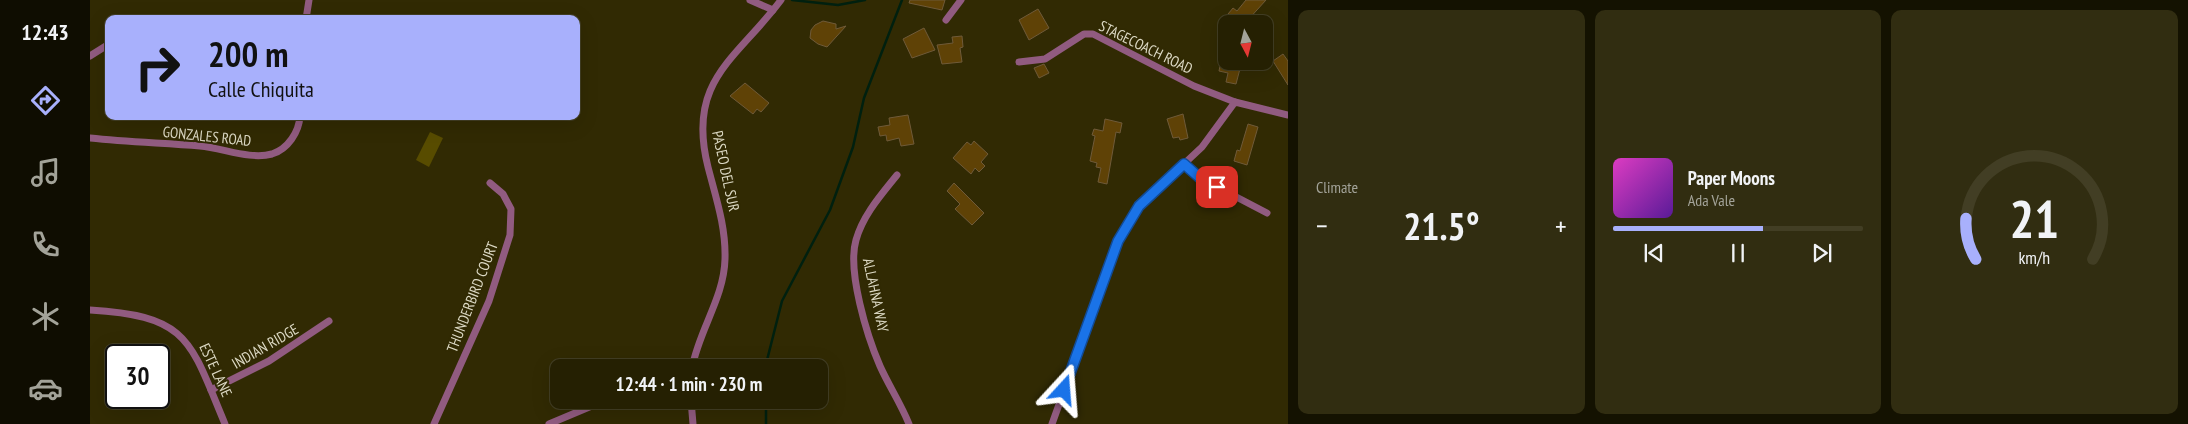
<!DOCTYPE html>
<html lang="en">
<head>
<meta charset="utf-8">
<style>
  :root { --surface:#252002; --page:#312d11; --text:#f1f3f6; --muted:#a3a399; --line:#423e24; --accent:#a8b0fc }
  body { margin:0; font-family:"PT Sans Narrow",sans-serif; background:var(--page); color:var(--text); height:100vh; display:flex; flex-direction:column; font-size:19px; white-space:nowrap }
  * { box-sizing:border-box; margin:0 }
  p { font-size:16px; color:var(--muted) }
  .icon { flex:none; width:28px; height:28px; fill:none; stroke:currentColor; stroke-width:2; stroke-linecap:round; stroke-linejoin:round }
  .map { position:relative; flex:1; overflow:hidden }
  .side { display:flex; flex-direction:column; gap:10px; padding:10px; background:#141201; width:900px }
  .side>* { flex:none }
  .guide { position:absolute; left:15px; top:15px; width:475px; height:105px; border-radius:10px; box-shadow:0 5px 20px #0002,0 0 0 1px var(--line); background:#a8b0fc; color:#111; overflow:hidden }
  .needle { width:32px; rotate:173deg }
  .tools { position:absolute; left:1128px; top:15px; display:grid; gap:10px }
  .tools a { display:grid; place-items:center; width:55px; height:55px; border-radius:10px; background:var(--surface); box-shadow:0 5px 20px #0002,0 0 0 1px var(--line); font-size:25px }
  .speed { position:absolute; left:15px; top:344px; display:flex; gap:10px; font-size:25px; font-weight:700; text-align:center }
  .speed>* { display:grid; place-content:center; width:65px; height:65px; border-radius:50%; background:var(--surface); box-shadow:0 5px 20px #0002,0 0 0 1px var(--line); line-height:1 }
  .speed .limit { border:2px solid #111; border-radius:8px; background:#fff; color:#111 }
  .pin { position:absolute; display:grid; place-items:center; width:42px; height:42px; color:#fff; margin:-21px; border-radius:10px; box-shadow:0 2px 8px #0006 }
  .me { position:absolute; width:55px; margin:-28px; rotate:19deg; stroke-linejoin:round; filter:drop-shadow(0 0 4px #0008) }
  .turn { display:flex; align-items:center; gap:18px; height:105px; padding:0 20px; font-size:22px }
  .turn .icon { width:65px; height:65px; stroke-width:2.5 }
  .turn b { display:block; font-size:35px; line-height:42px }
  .big { font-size:38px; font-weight:800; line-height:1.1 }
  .side .tile { flex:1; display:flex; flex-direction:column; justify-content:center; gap:8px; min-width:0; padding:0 18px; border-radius:10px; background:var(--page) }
  .side .dial { align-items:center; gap:0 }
  .dial svg { height:130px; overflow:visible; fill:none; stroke:var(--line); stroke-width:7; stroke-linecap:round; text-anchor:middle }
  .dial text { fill:var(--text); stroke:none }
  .song { display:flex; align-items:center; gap:15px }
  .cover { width:60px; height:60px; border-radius:8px; background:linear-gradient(135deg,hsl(310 70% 55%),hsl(270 70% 35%)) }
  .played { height:5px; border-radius:2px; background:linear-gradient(90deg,var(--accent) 60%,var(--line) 60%) }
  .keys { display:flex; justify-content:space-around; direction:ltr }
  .heat { display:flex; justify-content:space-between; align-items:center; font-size:28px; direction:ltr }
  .side .tiles { flex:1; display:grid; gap:10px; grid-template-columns:repeat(3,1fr) }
  .trip { position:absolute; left:460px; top:359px; width:278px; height:50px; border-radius:10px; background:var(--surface); box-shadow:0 5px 20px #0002,0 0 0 1px var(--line); font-weight:800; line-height:50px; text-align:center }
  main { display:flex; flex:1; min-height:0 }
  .tabs { display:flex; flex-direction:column; width:90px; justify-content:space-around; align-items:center; background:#0f0d01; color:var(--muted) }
  .tabs .icon { width:35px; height:35px }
  .tabs .on { color:var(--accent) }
  .tabs b { font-size:22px; color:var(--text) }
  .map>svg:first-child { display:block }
  .green { fill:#584c00 }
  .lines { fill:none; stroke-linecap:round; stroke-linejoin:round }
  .stream { stroke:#00200f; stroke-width:2.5 }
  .building { fill:#5f4206; stroke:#6f5a39 }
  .street { stroke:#915b80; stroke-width:7 }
  .route-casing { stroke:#114b97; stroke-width:12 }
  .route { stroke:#1a73e8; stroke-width:9 }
  .labels { text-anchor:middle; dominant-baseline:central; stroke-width:4; stroke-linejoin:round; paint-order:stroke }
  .street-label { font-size:15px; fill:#dcd9c4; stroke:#312a03 }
</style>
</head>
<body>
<main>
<nav class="tabs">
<b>12:43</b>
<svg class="icon on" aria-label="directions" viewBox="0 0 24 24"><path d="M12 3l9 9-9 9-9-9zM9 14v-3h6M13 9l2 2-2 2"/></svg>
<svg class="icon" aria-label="music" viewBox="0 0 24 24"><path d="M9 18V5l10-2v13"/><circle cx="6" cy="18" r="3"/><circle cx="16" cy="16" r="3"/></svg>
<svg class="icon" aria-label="phone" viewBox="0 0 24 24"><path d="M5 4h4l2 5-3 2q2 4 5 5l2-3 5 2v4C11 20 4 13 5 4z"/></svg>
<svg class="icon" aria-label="climate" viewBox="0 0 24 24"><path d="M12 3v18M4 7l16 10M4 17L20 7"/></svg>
<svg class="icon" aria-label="car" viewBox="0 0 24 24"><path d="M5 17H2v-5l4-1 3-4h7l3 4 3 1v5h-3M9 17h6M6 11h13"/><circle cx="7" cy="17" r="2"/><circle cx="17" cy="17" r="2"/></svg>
</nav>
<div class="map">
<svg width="1198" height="424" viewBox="0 0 1198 424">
  <rect width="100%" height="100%" fill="#312a03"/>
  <polygon class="green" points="340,132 353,138 339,167 326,160"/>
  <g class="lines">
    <g class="stream">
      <polyline points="702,0 748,5 775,0"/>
      <polyline points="675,368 692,301 740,210 763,147 774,98 812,0"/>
      <polyline points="676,424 676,400"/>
    </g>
  </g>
  <g class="building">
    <polygon points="820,0 855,0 852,10 819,3"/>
    <polygon points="1156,0 1176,0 1157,21 1155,19 1151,24 1140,24 1144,19 1138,14 1143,8 1147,11"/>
    <polygon points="948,9 959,28 939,40 929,20"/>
    <polygon points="733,21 746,24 746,29 756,26 737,47 728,44 720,38 721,30 725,25"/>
    <polygon points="834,28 845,50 822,58 813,39"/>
    <polygon points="872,36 873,47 870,48 872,62 852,64 847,45 863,43 862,37"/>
    <polygon points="1193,54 1198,61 1198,85 1183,61"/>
    <polygon points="1131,61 1152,61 1146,84 1136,82 1138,73 1129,71"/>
    <polygon points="954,64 959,73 949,78 944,68"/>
    <polygon points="655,83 679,103 671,112 667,109 663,114 640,96"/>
    <polygon points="1093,114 1098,138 1090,140 1089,137 1083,138 1077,119"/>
    <polygon points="818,115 824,144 811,146 809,138 797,141 796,135 790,136 788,127 800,125 799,118"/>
    <polygon points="1015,119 1032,123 1030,133 1026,132 1017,184 1008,182 1011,168 1006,167 1007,163 1000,161 1005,136 1002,135 1004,129 1013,131"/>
    <polygon points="1158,124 1168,127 1157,165 1144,161 1147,150 1150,151"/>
    <polygon points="884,141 898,154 891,162 895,166 889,172 885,168 881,174 863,158 877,142 881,145"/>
    <polygon points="864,183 894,213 882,225 865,209 870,204 857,191"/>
  </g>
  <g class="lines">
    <g class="street">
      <polyline points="660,0 683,10"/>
      <polyline points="216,19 219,0"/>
      <polyline points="856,20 871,0"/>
      <polyline points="0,56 19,44"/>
      <polyline points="929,62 955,59 994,34 1003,34 1104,86 1145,102"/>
      <path d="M0 138C37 142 74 143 110 146 133 148 160 160 182 154 198 149 209 132 210 116"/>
      <polyline points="1094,164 1110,178 1177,213"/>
      <path d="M807 175C791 195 773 215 766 240 757 271 777 336 790 366 799 386 811 404 819 424"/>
      <path d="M0 310C100 316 100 341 135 424"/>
      <polyline points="590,368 603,361"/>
      <path d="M602 368C609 330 634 298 635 259 636 227 626 198 618 167 596 80 647 59 691 0"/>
      <polyline points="121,390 179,361 239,321"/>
      <polyline points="601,400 603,424"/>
      <polyline points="344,424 399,301 420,235 421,209 413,194 400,183"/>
      <polyline points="459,424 516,400"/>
      <polyline points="962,424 1028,241 1049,206 1112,147 1145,102 1198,115"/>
    </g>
  </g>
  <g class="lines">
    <defs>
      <polyline id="route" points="974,390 1028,241 1049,206 1094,164 1110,178 1127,187"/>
    </defs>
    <use href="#route" class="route-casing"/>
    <use href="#route" class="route"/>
  </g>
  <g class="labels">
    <g class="street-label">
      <text transform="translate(1056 47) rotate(26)">STAGECOACH ROAD</text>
      <text transform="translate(117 136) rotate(6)">GONZALES ROAD</text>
      <text transform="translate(636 171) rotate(78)">PASEO DEL SUR</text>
      <text transform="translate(786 295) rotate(78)">ALLAHNA WAY</text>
      <text transform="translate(382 297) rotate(-69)">THUNDERBIRD COURT</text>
      <text transform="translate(175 346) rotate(-30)">INDIAN RIDGE</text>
      <text transform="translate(126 370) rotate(65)">ESTE LANE</text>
    </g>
  </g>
</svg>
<div class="tools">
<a><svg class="needle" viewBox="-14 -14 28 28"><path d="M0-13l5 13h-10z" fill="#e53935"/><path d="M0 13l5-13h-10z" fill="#a3a399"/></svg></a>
</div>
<div class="speed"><div class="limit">30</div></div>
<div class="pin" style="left:1127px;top:187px;background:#d93025"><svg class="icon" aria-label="arrive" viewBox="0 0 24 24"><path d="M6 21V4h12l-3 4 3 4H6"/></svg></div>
<svg class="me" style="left:974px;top:390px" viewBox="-20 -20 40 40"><path d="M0-17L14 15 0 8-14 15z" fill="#1a73e8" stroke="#fff" stroke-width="4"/></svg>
<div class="trip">12:44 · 1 min · 230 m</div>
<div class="guide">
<div class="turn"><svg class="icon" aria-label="right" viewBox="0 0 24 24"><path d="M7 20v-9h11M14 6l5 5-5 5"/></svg><div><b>200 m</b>Calle Chiquita</div></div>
</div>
</div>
<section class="side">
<div class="tiles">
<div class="tile"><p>Climate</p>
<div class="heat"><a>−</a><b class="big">21.5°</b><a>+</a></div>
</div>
<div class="tile">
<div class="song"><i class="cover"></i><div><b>Paper Moons</b><p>Ada Vale</p></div></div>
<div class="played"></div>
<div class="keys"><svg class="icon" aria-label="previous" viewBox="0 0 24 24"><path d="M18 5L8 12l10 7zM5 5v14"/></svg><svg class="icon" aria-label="pause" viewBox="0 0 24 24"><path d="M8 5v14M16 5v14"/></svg><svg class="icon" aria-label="next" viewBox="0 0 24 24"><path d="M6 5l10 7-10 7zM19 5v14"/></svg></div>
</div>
<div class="tile dial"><svg viewBox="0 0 100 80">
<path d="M14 69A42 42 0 1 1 86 69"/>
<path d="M14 69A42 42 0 0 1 8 44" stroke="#a8b0fc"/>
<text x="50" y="56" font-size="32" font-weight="700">21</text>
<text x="50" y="72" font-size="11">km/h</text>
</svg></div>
</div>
</section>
</main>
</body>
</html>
